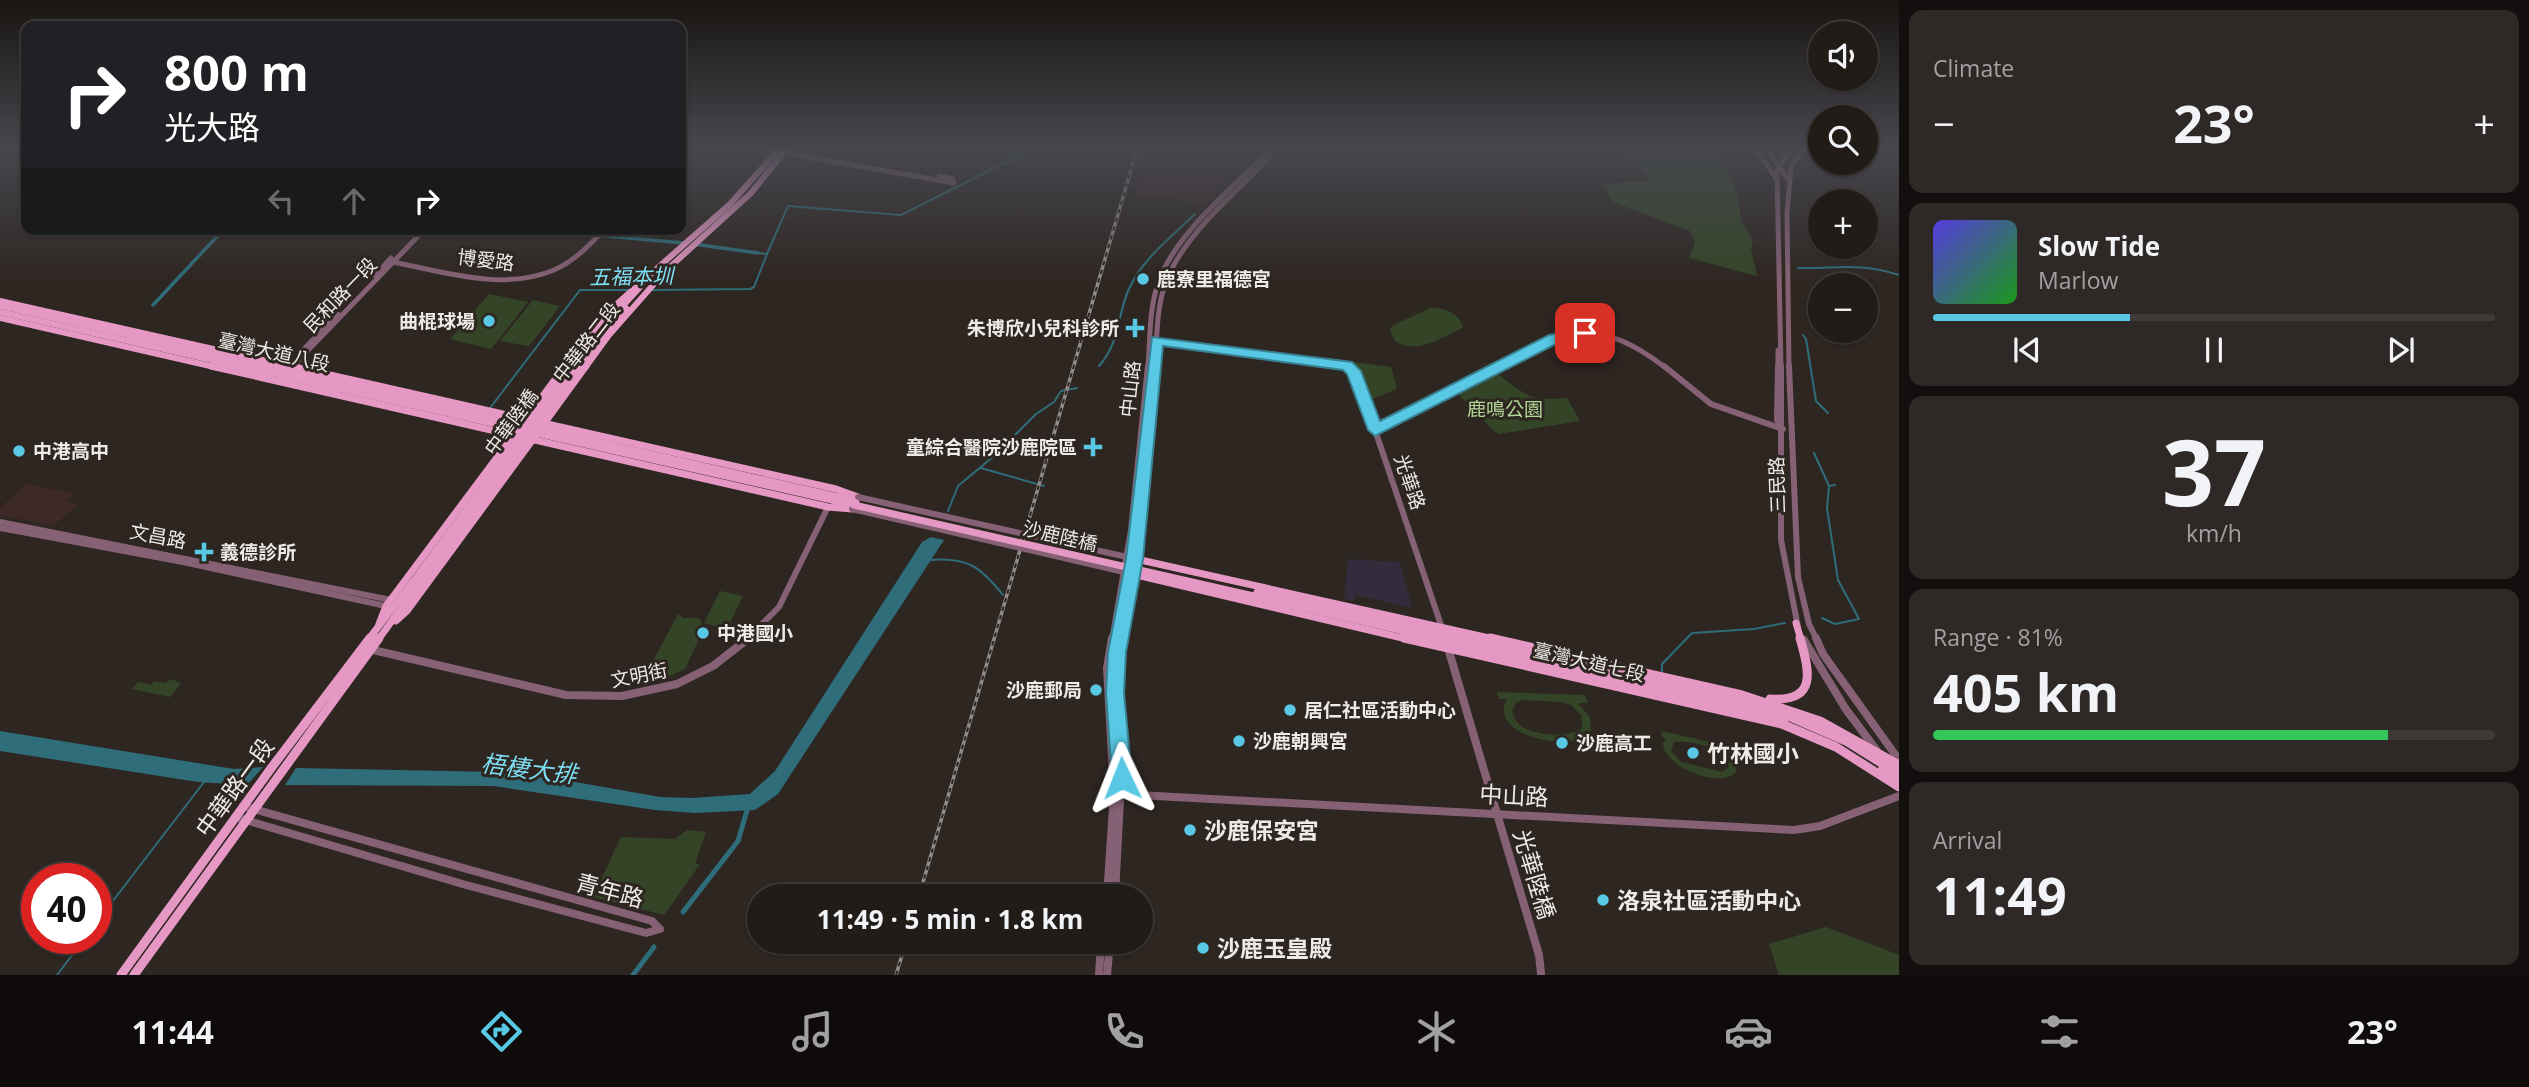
<!DOCTYPE html>
<html lang="en">
<head>
<meta charset="utf-8">
<style>
  :root { --surface:#221c19; --page:#2e2926; --text:#f1f3f6; --muted:#a2a1a2; --line:#3f3a38; --accent:#58c8e4 }
  body { margin:0; font-family:"Open Sans","Noto Sans TC",sans-serif; background:var(--page); color:var(--text); height:100vh; display:flex; flex-direction:column; font-size:26px; white-space:nowrap }
  * { box-sizing:border-box; margin:0 }
  p { font-size:23px; color:var(--muted) }
  .icon { flex:none; width:38px; height:38px; fill:none; stroke:currentColor; stroke-width:2; stroke-linecap:round; stroke-linejoin:round }
  .map { position:relative; flex:1; overflow:hidden }
  .sheet { display:flex; flex-direction:column; gap:10px; padding:10px; background:#130f0e; width:630px }
  .sheet>* { flex:none }
  .hud { position:absolute; left:21px; top:21px; width:665px; height:214px; border-radius:14px; box-shadow:0 2px 5px #0004,0 0 0 2px var(--line); background:#202124; color:#fff; overflow:hidden }
  .buttons { position:absolute; left:1808px; top:21px; display:grid; gap:14px }
  .buttons a { display:grid; place-items:center; width:70px; height:70px; border-radius:50%; background:var(--surface); box-shadow:0 2px 5px #0004,0 0 0 2px var(--line); font-size:35px }
  .speed { position:absolute; left:21px; top:863px; display:flex; gap:14px; font-size:35px; font-weight:700; text-align:center }
  .speed>* { display:grid; place-content:center; width:91px; height:91px; border-radius:50%; background:var(--surface); box-shadow:0 2px 5px #0004,0 0 0 2px var(--line); line-height:1 }
  .speed .limit { border:10px solid #d22; background:#fff; color:#111 }
  .pin { position:absolute; display:grid; place-items:center; width:60px; height:60px; color:#fff; margin:-30px; border-radius:14px; box-shadow:0 4px 10px #0006 }
  .me { position:absolute; width:77px; margin:-38px; rotate:358deg; stroke-linejoin:round; filter:drop-shadow(0 0 5px #0008) }
  .turn { display:flex; align-items:center; gap:24px; height:147px; padding:0 28px; font-size:32px }
  .turn .icon { width:91px; height:91px; stroke-width:2.5 }
  .turn b { display:block; font-size:49px; line-height:60px }
  .lanes { display:flex; align-items:center; height:66px; padding:0 28px; background:#0003; justify-content:center; gap:35px; direction:ltr }
  .lanes .off { opacity:.35 }
  .big { font-size:52px; font-weight:700; line-height:1.1 }
  .sheet .tile { flex:1; display:flex; flex-direction:column; justify-content:center; gap:10px; min-width:0; padding:0 24px; border-radius:14px; background:var(--page) }
  .sheet .dial { align-items:center; gap:0 }
  .dial b { font-size:91px; line-height:1 }
  .song { display:flex; align-items:center; gap:21px }
  .cover { width:84px; height:84px; border-radius:10px; background:linear-gradient(135deg,hsl(250 70% 55%),hsl(120 70% 35%)) }
  .played { height:7px; border-radius:4px; background:linear-gradient(90deg,var(--accent) 35%,var(--line) 35%) }
  .keys { display:flex; justify-content:space-around; direction:ltr }
  .heat { display:flex; justify-content:space-between; align-items:center; font-size:38px; direction:ltr }
  .charge { height:10px; border-radius:5px; background:linear-gradient(90deg,#34c759 81%,var(--line) 0) }
  .trip { position:absolute; left:747px; top:884px; width:406px; height:70px; border-radius:35px; background:var(--surface); box-shadow:0 2px 5px #0004,0 0 0 2px var(--line); font-weight:700; line-height:70px; text-align:center }
  .tabs { display:flex; height:112px; justify-content:space-around; align-items:center; background:#0e0b0a; color:var(--muted) }
  .tabs .icon { width:49px; height:49px }
  .tabs .active { color:var(--accent) }
  .tabs b { font-size:32px; color:var(--text) }
  main { display:flex; flex:1; min-height:0 }
  .map>svg:first-child { display:block }
  .commercial { fill:#3d2928 }
  .industrial { fill:#322c3c }
  .green { fill:#344527; fill-rule:evenodd }
  .water { fill:#2f6d7a }
  .lines { fill:none; stroke-linecap:round; stroke-linejoin:round }
  .stream { stroke:#2f6d7a; stroke-width:2 }
  .canal-far1 { stroke:#2f6d7a; stroke-width:3.5 }
  .canal { stroke:#2f6d7a; stroke-width:5 }
  .minor-far2 { stroke:#866175; stroke-width:5 }
  .minor-far1 { stroke:#866175; stroke-width:6 }
  .minor { stroke:#866175; stroke-width:8 }
  .major-far2 { stroke:#e598c4; stroke-width:6 }
  .major-far1 { stroke:#e598c4; stroke-width:7 }
  .major { stroke:#e598c4; stroke-width:9 }
  .rail-casing { stroke:#928c88; stroke-width:3.5 }
  .rail { stroke:#2e2621; stroke-width:2; stroke-dasharray:4.5; stroke-linecap:butt }
  .minor-bridge-far1 { stroke:#866175; stroke-width:6 }
  .minor-bridge { stroke:#866175; stroke-width:8 }
  .major-bridge-far1 { stroke:#e598c4; stroke-width:6 }
  .major-bridge { stroke:#e598c4; stroke-width:7 }
  .route { fill:#58c8e4; stroke:#398294; stroke-width:2 }
  .poi-dot { fill:#58c8e4; stroke:#2e2621; stroke-width:2.5 }
  .labels { text-anchor:middle; dominant-baseline:central; stroke-width:6; stroke-linejoin:round; paint-order:stroke }
  .street-label { font-size:19px; fill:#efeae6; stroke:#2e2621 }
  .poi-label { font-size:19px; font-weight:bold; fill:#efeae6; stroke:#2e2621; text-anchor:start }
  .park-label { font-size:19px; fill:#b2d795; stroke:#2e2621 }
  .water-label { font-size:21px; font-style:italic; fill:#7edff4; stroke:#2e2621 }
  .near-poi-label { font-size:23px; font-weight:bold; fill:#efeae6; stroke:#2e2621; text-anchor:start }
  .near-street-label { font-size:23px; fill:#efeae6; stroke:#2e2621 }
  .near-water-label { font-size:24px; font-style:italic; fill:#7edff4; stroke:#2e2621 }
</style>
</head>
<body>
<main>
<div class="map">
<svg width="1899" height="975" viewBox="0 0 1899 975">
  <rect width="100%" height="100%" fill="#2e2621"/>
  <g class="commercial">
    <polygon points="1147,154 1207,164 1236,171 1203,203 1134,193"/>
    <polygon points="25,484 73,493 66,501 79,504 53,526 0,515 0,508"/>
  </g>
  <polygon class="industrial" points="1348,559 1400,562 1412,608 1355,595 1353,601 1344,598"/>
  <g class="green">
    <path d="M1630 146H1713L1735 187 1742 222 1753 241 1751 249 1757 276 1689 258 1695 242 1690 231 1613 202 1602 183 1650 181C1643 169 1629 162 1625 150Z"/>
    <polygon points="489,294 528,302 491,349 450,339"/>
    <polygon points="533,300 560,306 529,346 500,341"/>
    <path d="M1431 308C1445 308 1460 313 1463 328 1441 337 1417 356 1395 341L1390 330 1393 325Z"/>
    <polygon points="1353,362 1391,367 1397,389 1367,401"/>
    <path d="M1498 374C1527 396 1529 401 1567 398L1580 421 1499 434 1494 431 1458 394Z"/>
    <polygon points="720,591 743,596 727,629 704,623"/>
    <polygon points="678,614 683,618 699,618 704,628 685,669 669,676 654,670 646,684 641,684"/>
    <polygon points="170,679 181,683 170,697 132,689 138,682 151,685 154,681 166,683"/>
    <path d="M1497 692 1585 695 1588 703H1578L1590 717 1591 732C1577 753 1486 738 1507 699H1499ZM1523 700 1561 702 1571 705 1581 715 1582 728C1571 739 1532 735 1521 726 1516 722 1514 717 1512 711L1516 703Z"/>
    <path d="M1661 731 1732 747 1734 754H1730L1735 762 1736 772C1722 789 1666 769 1663 744L1666 738 1662 737ZM1674 742C1691 740 1726 747 1729 767L1722 772 1681 762 1671 751Z"/>
    <polygon points="687,830 706,832 695,864 700,864 664,915 593,897 621,837 675,839"/>
    <polygon points="1826,927 1899,955 1899,975 1779,975 1769,944"/>
  </g>
  <g class="water">
    <polygon points="931,537 944,540 778,794 755,810 695,813 655,810 493,786 285,785 296,768 498,772 564,780 660,797 692,798 750,794 775,771 922,542"/>
    <polygon points="0,731 234,769 263,767 247,785 198,782 0,751"/>
  </g>
  <g class="lines">
    <g class="stream">
      <polyline points="1256,150 1263,149"/>
      <polyline points="758,253 767,254 788,206 901,215 1038,146"/>
      <path d="M1798 268C1837 269 1859 262 1899 275"/>
      <polyline points="651,290 750,289 754,287 767,254"/>
      <polyline points="1803,335 1806,339 1816,401 1828,413"/>
      <path d="M1099 366C1119 344 1117 318 1128 291 1142 259 1170 238 1195 214"/>
      <polyline points="490,408 580,290 628,290"/>
      <polyline points="1814,453 1829,486"/>
      <polyline points="981,468 1044,486"/>
      <polyline points="948,511 958,486 994,456 1036,414 1054,402 1061,391 1077,388"/>
      <path d="M929 560C967 557 980 566 1003 595"/>
      <polyline points="1822,618 1835,624 1859,619 1838,580 1827,508 1829,486 1835,485"/>
      <polyline points="1662,672 1662,664 1692,633 1754,629 1785,623"/>
      <polyline points="96,923 204,782"/>
      <polyline points="57,975 85,938"/>
    </g>
    <g class="canal-far1">
      <polyline points="528,229 684,243"/>
      <polyline points="693,244 758,253"/>
      <polyline points="153,305 224,229"/>
    </g>
    <g class="canal">
      <polyline points="683,912 738,841 748,807"/>
      <polyline points="633,975 654,947"/>
    </g>
    <g class="minor-far2">
      <polyline points="745,146 954,183"/>
      <polyline points="1754,146 1776,178"/>
      <polyline points="1764,146 1788,179"/>
      <polyline points="939,176 953,179"/>
      <path d="M388 261C441 271 502 292 554 270 575 261 590 244 605 229"/>
      <polyline points="375,276 391,258"/>
      <polyline points="1153,340 1342,364 1351,368"/>
      <polyline points="299,354 338,314"/>
      <polyline points="291,368 425,229"/>
      <path d="M1148 368C1150 342 1149 311 1157 287 1171 238 1228 192 1263 157L1269 146"/>
      <path d="M1155 368C1157 342 1156 312 1164 288 1178 240 1234 194 1268 159L1276 146"/>
      <path d="M1497 368C1568 332 1596 314 1666 368"/>
      <polyline points="1778,368 1778,350"/>
      <polyline points="1781,368 1777,170 1793,146"/>
      <polyline points="1789,368 1787,213 1791,167 1805,146"/>
    </g>
    <g class="minor-far1">
      <polyline points="1347,366 1351,368 1375,430 1443,631"/>
      <polyline points="1664,366 1711,404 1783,429"/>
      <polyline points="1778,366 1777,420 1782,428"/>
      <polyline points="1781,366 1781,540 1798,627"/>
      <polyline points="1789,366 1798,577 1809,624 1817,640"/>
      <polyline points="289,370 293,366"/>
      <polyline points="1375,430 1501,366"/>
      <polyline points="0,522 391,600"/>
      <polyline points="0,528 183,562 386,606"/>
      <polyline points="746,640 779,607 828,507"/>
      <polyline points="1112,640 1131,530 1148,366"/>
      <polyline points="1119,640 1134,559 1155,366"/>
    </g>
    <g class="minor">
      <polyline points="1816,638 1823,654 1899,760"/>
      <polyline points="1804,640 1845,708 1877,751"/>
      <polyline points="1448,648 1489,787"/>
      <polyline points="373,650 566,695 622,696 677,684 713,666 749,638"/>
      <polyline points="1119,794 1794,830 1820,826 1899,796"/>
      <polyline points="235,817 466,885 646,933 660,929 652,921 243,806"/>
      <polyline points="1107,896 1114,793 1107,668 1112,638"/>
      <polyline points="1115,896 1122,760 1115,693 1119,638"/>
      <polyline points="1099,975 1101,942"/>
      <polyline points="1107,975 1110,942"/>
    </g>
    <g class="major-far2">
      <polyline points="659,277 751,193 789,146"/>
      <polyline points="0,301 298,368"/>
      <polyline points="0,306 272,368"/>
      <polyline points="0,312 247,368"/>
      <polyline points="0,318 219,368"/>
      <polyline points="563,368 619,302 730,204 782,146"/>
      <polyline points="585,368 609,335 661,276"/>
    </g>
    <g class="major-far1">
      <polyline points="211,366 828,507 852,509"/>
      <polyline points="240,366 854,505"/>
      <polyline points="264,366 856,501"/>
      <polyline points="290,366 836,489 858,497"/>
      <polyline points="525,420 565,366"/>
      <polyline points="543,425 586,366"/>
      <polyline points="1127,557 1498,640"/>
      <polyline points="1124,572 1411,640"/>
      <polyline points="1257,592 1469,640"/>
      <polyline points="1258,597 1443,640"/>
      <polyline points="396,621 407,611 534,438"/>
      <polyline points="1796,623 1801,640"/>
      <polyline points="379,624 386,606 516,432"/>
      <polyline points="368,640 412,583"/>
      <polyline points="378,640 418,585"/>
    </g>
    <g class="major">
      <polyline points="1404,638 1782,724 1836,747 1899,787"/>
      <polyline points="1435,638 1784,720"/>
      <polyline points="1461,638 1772,709 1846,741 1899,774"/>
      <polyline points="1490,638 1742,695 1820,721 1899,765"/>
      <path d="M1770 699C1817 702 1810 673 1800 638"/>
      <polyline points="1882,770 1899,781"/>
      <polyline points="121,975 272,767 370,638"/>
      <polyline points="134,975 379,638"/>
    </g>
    <defs>
      <g id="rail">
        <polyline points="919,896 1138,146"/>
        <polyline points="896,975 906,942"/>
      </g>
    </defs>
    <use href="#rail" class="rail-casing"/>
    <use href="#rail" class="rail"/>
    <g class="minor-bridge-far1">
      <polyline points="858,497 1127,557"/>
      <polyline points="852,509 1124,572"/>
    </g>
    <polyline class="minor-bridge" points="1489,787 1539,955 1541,973"/>
    <g class="major-bridge-far1">
      <polyline points="572,368 598,333 642,285"/>
      <polyline points="578,368 626,308"/>
    </g>
    <g class="major-bridge">
      <polyline points="854,505 1258,597"/>
      <polyline points="412,583 573,366"/>
      <polyline points="418,585 579,366"/>
    </g>
  </g>
  <linearGradient id="sky" x2="0" y2="1"><stop stop-color="#191512"/><stop offset="0.52" stop-color="#46474e"/><stop offset="1" stop-color="#46474e" stop-opacity="0"/></linearGradient>
  <rect width="1899" height="283" fill="url(#sky)"/>
  <polygon class="route" points="1585,328 1590,330 1590,337 1558,343 1375,436 1368,430 1347,374 1343,370 1163,346 1143,559 1126,652 1124,693 1132,778 1129,784 1122,787 1115,784 1112,778 1106,693 1108,652 1126,559 1152,337 1352,362 1361,371 1380,421 1549,335"/>
  <g class="poi-dot">
    <circle cx="1143" cy="279" r="7"/>
    <circle cx="489" cy="321" r="7"/>
    <path d="M1131.5 317.5h7v7h7v7h-7v7h-7v-7h-7v-7h7z"/>
    <path d="M1089.5 436.5h7v7h7v7h-7v7h-7v-7h-7v-7h7z"/>
    <circle cx="19" cy="451" r="7"/>
    <path d="M200.5 541.5h7v7h7v7h-7v7h-7v-7h-7v-7h7z"/>
    <circle cx="703" cy="633" r="7"/>
    <circle cx="1096" cy="690" r="7"/>
    <circle cx="1290" cy="710" r="7"/>
    <circle cx="1239" cy="741" r="7"/>
    <circle cx="1562" cy="743" r="7"/>
    <circle cx="1693" cy="753" r="7"/>
    <circle cx="1190" cy="830" r="7"/>
    <circle cx="1603" cy="900" r="7"/>
    <circle cx="1203" cy="948" r="7"/>
  </g>
  <g class="labels">
    <g class="street-label">
      <text transform="translate(486 260) rotate(7)">博愛路</text>
      <text transform="translate(340 295) rotate(-46)">民和路一段</text>
      <text transform="translate(586 342) rotate(-52)">中華路二段</text>
      <text transform="translate(274 352) rotate(13)">臺灣大道八段</text>
      <text transform="translate(1130 389) rotate(-84)">中山路</text>
      <text transform="translate(511 422) rotate(-54)">中華陸橋</text>
      <text transform="translate(1410 482) rotate(71)">光華路</text>
      <text transform="translate(1777 485) rotate(-92)">三民路</text>
      <text transform="translate(158 536) rotate(11)">文昌路</text>
      <text transform="translate(1060 536) rotate(13)">沙鹿陸橋</text>
      <text transform="translate(1589 662) rotate(13)">臺灣大道七段</text>
      <text transform="translate(639 675) rotate(-11)">文明街</text>
    </g>
    <g class="poi-label">
      <text x="1157" y="279">鹿寮里福德宮</text>
      <text x="475" y="321" text-anchor="end">曲棍球場</text>
      <text x="1119" y="328" text-anchor="end">朱博欣小兒科診所</text>
      <text x="1077" y="447" text-anchor="end">童綜合醫院沙鹿院區</text>
      <text x="33" y="451">中港高中</text>
      <text x="220" y="552">義德診所</text>
      <text x="717" y="633">中港國小</text>
      <text x="1082" y="690" text-anchor="end">沙鹿郵局</text>
      <text x="1304" y="710">居仁社區活動中心</text>
      <text x="1253" y="741">沙鹿朝興宮</text>
      <text x="1576" y="743">沙鹿高工</text>
    </g>
    <g class="park-label">
      <text x="1505" y="409">鹿鳴公園</text>
    </g>
    <g class="water-label">
      <text transform="translate(631 276) rotate(-1)">五福本圳</text>
    </g>
    <g class="near-poi-label">
      <text x="1707" y="753">竹林國小</text>
      <text x="1204" y="830">沙鹿保安宮</text>
      <text x="1617" y="900">洛泉社區活動中心</text>
      <text x="1217" y="948">沙鹿玉皇殿</text>
    </g>
    <g class="near-street-label">
      <text transform="translate(234 787) rotate(-54)">中華路一段</text>
      <text transform="translate(1514 795) rotate(3)">中山路</text>
      <text transform="translate(1535 874) rotate(73)">光華陸橋</text>
      <text transform="translate(610 890) rotate(15)">青年路</text>
    </g>
    <g class="near-water-label">
      <text transform="translate(529 768) rotate(7)">梧棲大排</text>
    </g>
  </g>
</svg>
<div class="buttons">
<a><svg class="icon" aria-label="sound" viewBox="0 0 24 24"><path d="M4 9h4l5-4v14l-5-4H4zM17 9q2 3 0 6"/></svg></a>
<a><svg class="icon" aria-label="search" viewBox="0 0 24 24"><circle cx="10" cy="10" r="6"/><path d="M15 15l6 6"/></svg></a>
<a>+</a>
<a>−</a>
</div>
<div class="speed"><div class="limit">40</div></div>
<div class="pin" style="left:1585px;top:333px;background:#d93025"><svg class="icon" aria-label="arrive" viewBox="0 0 24 24"><path d="M6 21V4h12l-3 4 3 4H6"/></svg></div>
<svg class="me" style="left:1122px;top:778px" viewBox="-20 -20 40 40"><path d="M0-17L14 15 0 8-14 15z" fill="#58c8e4" stroke="#fff" stroke-width="4"/></svg>
<div class="trip">11:49 · 5 min · 1.8 km</div>
<div class="hud">
<div class="turn"><svg class="icon" aria-label="right" viewBox="0 0 24 24"><path d="M7 20v-9h11M14 6l5 5-5 5"/></svg><div><b>800 m</b>光大路</div></div>
<div class="lanes"><svg class="icon off" aria-label="left" viewBox="0 0 24 24"><path d="M17 20v-9H6M10 6l-5 5 5 5"/></svg><svg class="icon off" aria-label="ahead" viewBox="0 0 24 24"><path d="M12 20V5M6 11l6-6 6 6"/></svg><svg class="icon" aria-label="right" viewBox="0 0 24 24"><path d="M7 20v-9h11M14 6l5 5-5 5"/></svg></div>
</div>
</div>
<section class="sheet">
<div class="tile"><p>Climate</p>
<div class="heat"><a>−</a><b class="big">23°</b><a>+</a></div>
</div>
<div class="tile">
<div class="song"><i class="cover"></i><div><b>Slow Tide</b><p>Marlow</p></div></div>
<div class="played"></div>
<div class="keys"><svg class="icon" aria-label="previous" viewBox="0 0 24 24"><path d="M18 5L8 12l10 7zM5 5v14"/></svg><svg class="icon" aria-label="pause" viewBox="0 0 24 24"><path d="M8 5v14M16 5v14"/></svg><svg class="icon" aria-label="next" viewBox="0 0 24 24"><path d="M6 5l10 7-10 7zM19 5v14"/></svg></div>
</div>
<div class="tile dial"><b>37</b><p>km/h</p></div>
<div class="tile"><p>Range · 81%</p><b class="big">405 km</b><div class="charge"></div></div>
<div class="tile"><p>Arrival</p><b class="big">11:49</b></div>
</section>
</main>
<nav class="tabs">
<b>11:44</b>
<svg class="icon active" aria-label="directions" viewBox="0 0 24 24"><path d="M12 3l9 9-9 9-9-9zM9 14v-3h6M13 9l2 2-2 2"/></svg>
<svg class="icon" aria-label="music" viewBox="0 0 24 24"><path d="M9 18V5l10-2v13"/><circle cx="6" cy="18" r="3"/><circle cx="16" cy="16" r="3"/></svg>
<svg class="icon" aria-label="phone" viewBox="0 0 24 24"><path d="M5 4h4l2 5-3 2q2 4 5 5l2-3 5 2v4C11 20 4 13 5 4z"/></svg>
<svg class="icon" aria-label="climate" viewBox="0 0 24 24"><path d="M12 3v18M4 7l16 10M4 17L20 7"/></svg>
<svg class="icon" aria-label="car" viewBox="0 0 24 24"><path d="M5 17H2v-5l4-1 3-4h7l3 4 3 1v5h-3M9 17h6M6 11h13"/><circle cx="7" cy="17" r="2"/><circle cx="17" cy="17" r="2"/></svg>
<svg class="icon" aria-label="filters" viewBox="0 0 24 24"><path d="M4 7h16M4 17h16"/><circle cx="9" cy="7" r="2"/><circle cx="15" cy="17" r="2"/></svg>
<b>23°</b>
</nav>
</body>
</html>
